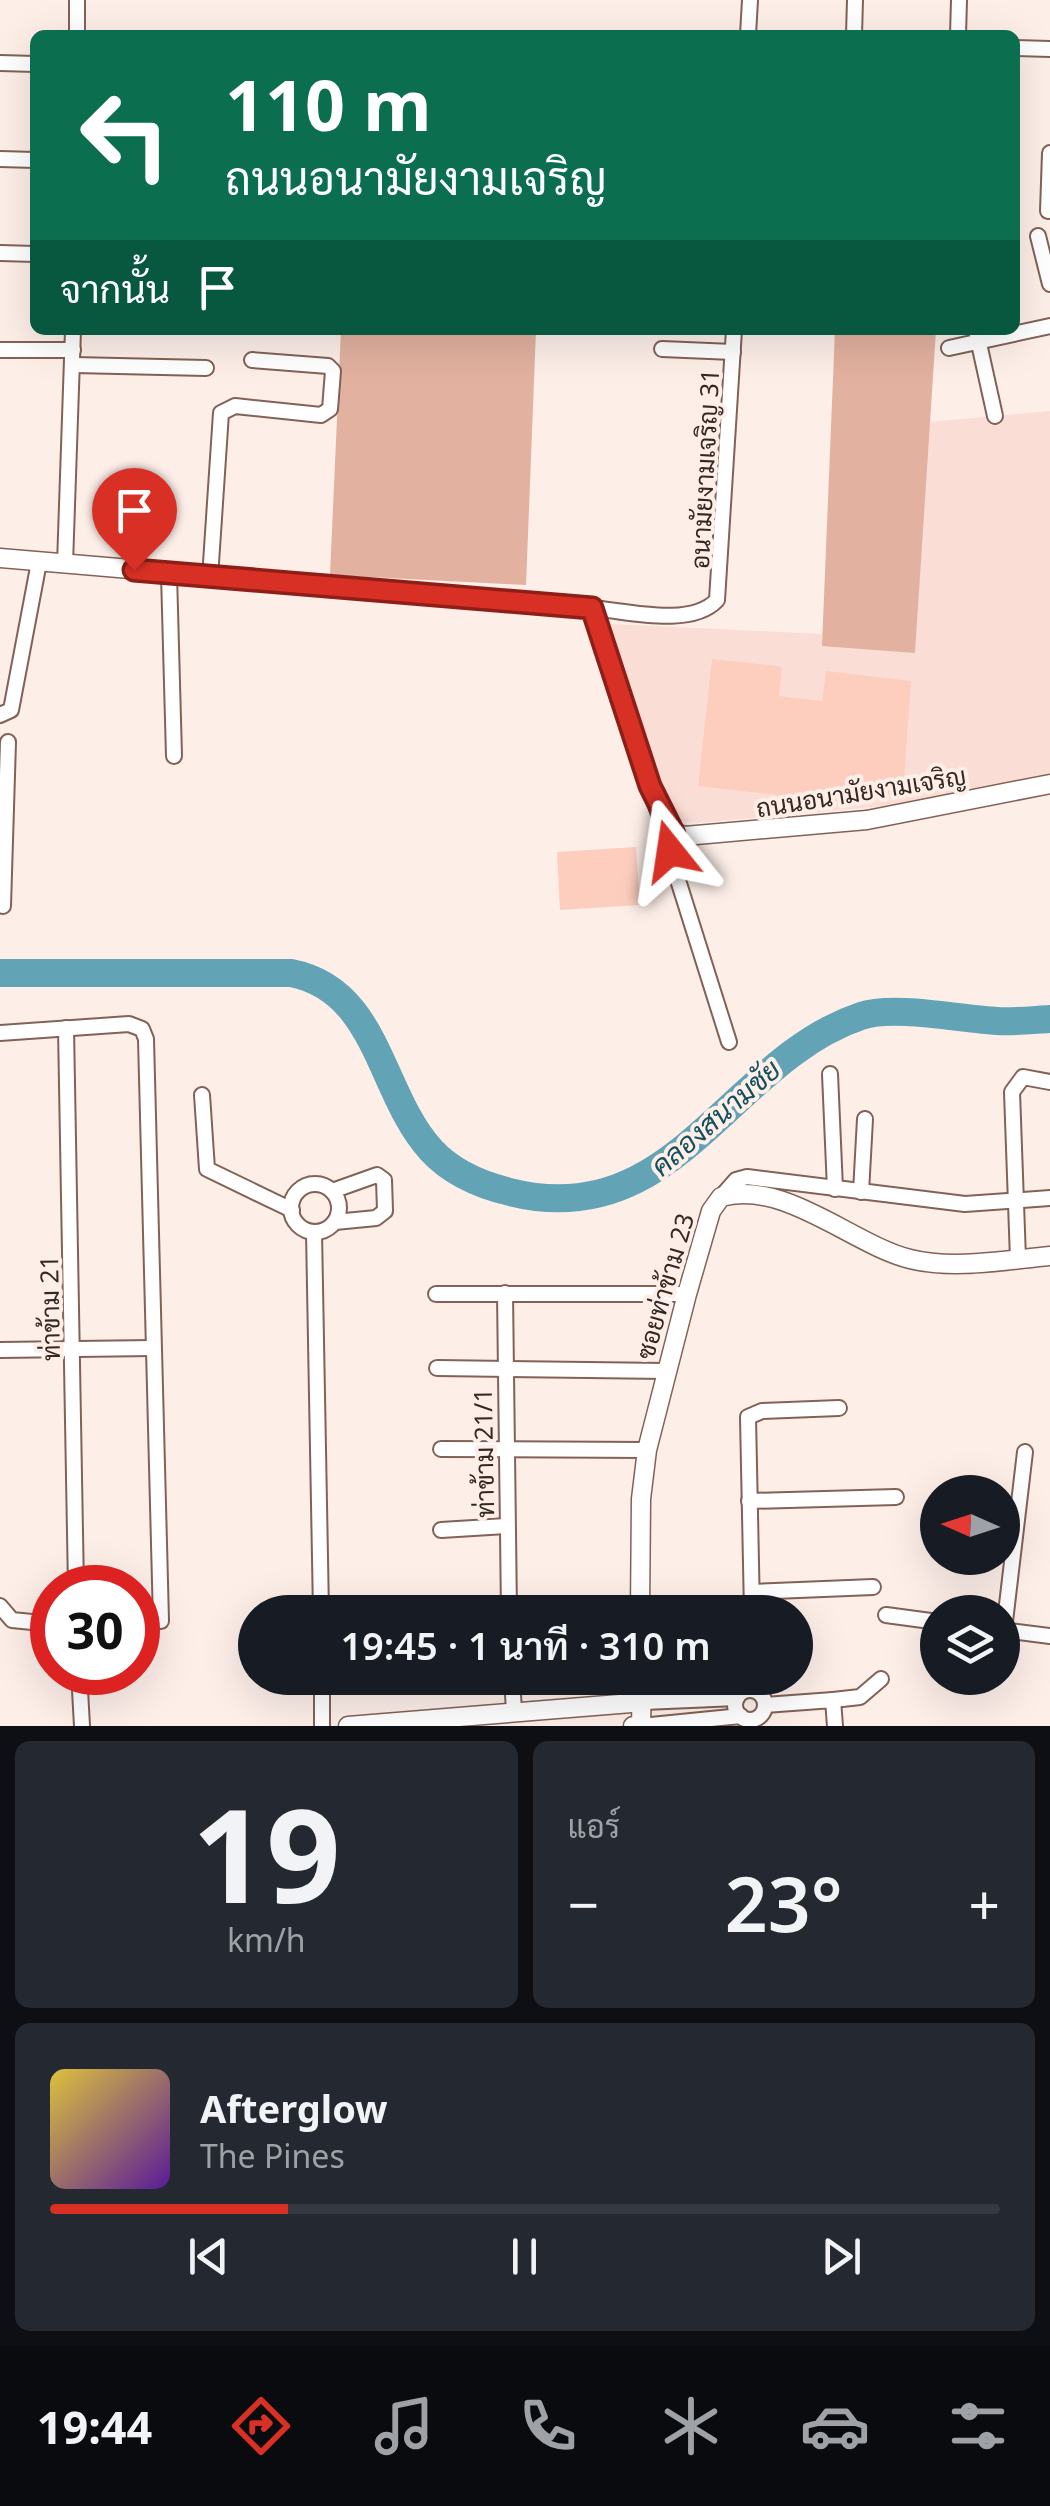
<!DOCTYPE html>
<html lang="th">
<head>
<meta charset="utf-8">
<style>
  :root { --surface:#171b24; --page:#242831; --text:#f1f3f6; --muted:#9ea1a6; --line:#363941; --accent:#d93025 }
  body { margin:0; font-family:"Noto Sans",Sarabun,sans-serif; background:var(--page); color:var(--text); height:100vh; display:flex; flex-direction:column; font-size:38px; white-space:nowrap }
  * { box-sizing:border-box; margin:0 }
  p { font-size:32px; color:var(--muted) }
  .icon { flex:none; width:55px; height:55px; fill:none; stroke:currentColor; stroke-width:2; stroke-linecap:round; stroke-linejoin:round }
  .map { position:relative; height:1726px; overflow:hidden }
  .drawer { display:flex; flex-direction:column; gap:15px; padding:15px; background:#0d0f14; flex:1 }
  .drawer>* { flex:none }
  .guide { position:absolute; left:30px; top:30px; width:990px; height:305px; border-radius:15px; box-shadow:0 10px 40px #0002; background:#0b6e4f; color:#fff; overflow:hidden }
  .needle { width:65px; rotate:273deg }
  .buttons { position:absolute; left:920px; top:1475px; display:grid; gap:20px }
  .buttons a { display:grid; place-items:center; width:100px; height:100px; border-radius:50%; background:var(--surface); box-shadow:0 10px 40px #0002; font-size:50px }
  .speed { position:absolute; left:30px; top:1565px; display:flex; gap:20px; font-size:50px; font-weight:700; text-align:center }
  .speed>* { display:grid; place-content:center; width:130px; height:130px; border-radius:50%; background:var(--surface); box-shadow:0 10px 40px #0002; line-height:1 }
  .speed .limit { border:15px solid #d22; background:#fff; color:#111 }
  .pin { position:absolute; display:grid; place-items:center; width:85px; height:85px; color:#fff; margin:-102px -42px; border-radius:50% 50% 50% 0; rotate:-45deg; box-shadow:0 0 10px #0007 }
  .pin .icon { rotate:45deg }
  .me { position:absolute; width:110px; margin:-55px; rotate:345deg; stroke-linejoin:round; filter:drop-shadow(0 0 8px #0008) }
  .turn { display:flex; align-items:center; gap:35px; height:210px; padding:0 30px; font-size:45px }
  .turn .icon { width:130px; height:130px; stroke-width:2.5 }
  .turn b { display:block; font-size:70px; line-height:85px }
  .then { display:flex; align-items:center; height:95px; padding:0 30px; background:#0003; gap:20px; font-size:38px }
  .big { font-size:75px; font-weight:600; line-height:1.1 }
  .drawer .widget { flex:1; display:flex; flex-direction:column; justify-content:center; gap:15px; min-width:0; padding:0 35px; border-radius:15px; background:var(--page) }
  .drawer .dial { align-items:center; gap:0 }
  .dial b { font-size:130px; line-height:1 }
  .song { display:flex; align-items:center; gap:30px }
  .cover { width:120px; height:120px; border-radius:15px; background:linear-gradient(135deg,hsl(50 70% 55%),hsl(270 70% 35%)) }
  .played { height:10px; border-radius:5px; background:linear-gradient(90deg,var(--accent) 25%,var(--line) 25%) }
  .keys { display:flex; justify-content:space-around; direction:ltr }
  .heat { display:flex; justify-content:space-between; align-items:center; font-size:55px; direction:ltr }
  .drawer .tiles { flex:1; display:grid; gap:15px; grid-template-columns:1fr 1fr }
  .widget:last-child { grid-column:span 2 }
  .trip { position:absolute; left:238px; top:1595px; width:575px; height:100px; border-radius:50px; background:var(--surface); box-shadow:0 10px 40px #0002; font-weight:600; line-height:100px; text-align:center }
  .dock { display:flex; height:160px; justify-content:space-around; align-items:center; background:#090b0e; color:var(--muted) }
  .dock .icon { width:70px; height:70px }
  .dock .current { color:var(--accent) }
  .dock b { font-size:45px; color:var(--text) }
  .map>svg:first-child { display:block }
  .built { fill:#faded5 }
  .green { fill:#e2b19f }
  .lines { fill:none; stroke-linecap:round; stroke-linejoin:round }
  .river { stroke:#62a4b6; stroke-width:28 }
  .building { fill:#fdcebe }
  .minor-casing { stroke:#826256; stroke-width:18 }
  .tertiary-casing { stroke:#826256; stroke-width:21 }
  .minor { stroke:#fff; stroke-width:14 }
  .tertiary { stroke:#fff; stroke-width:18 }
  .route-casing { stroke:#8d1f18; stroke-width:25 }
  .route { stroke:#d93025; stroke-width:18 }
  .labels { text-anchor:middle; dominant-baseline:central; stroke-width:8; stroke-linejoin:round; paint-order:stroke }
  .street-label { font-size:25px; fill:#352722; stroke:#fdeee8 }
  .water-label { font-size:28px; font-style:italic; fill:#164f5c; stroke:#fdeee8 }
</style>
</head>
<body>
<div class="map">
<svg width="1050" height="1726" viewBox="0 0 1050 1726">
  <rect width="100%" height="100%" fill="#fdeee8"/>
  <polygon class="built" points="1050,411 1050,773 906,804 699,823 674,820 661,796 611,624 823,634 822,645 915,653 928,422"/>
  <g class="green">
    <polygon points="341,330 536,330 526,585 330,575"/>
    <polygon points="835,330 936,330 915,653 822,646"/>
  </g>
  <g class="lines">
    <path class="river" d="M0 973H291C379 990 379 1093 431 1150 452 1173 481 1185 510 1192 675 1234 729 1060 861 1016 894 1005 960 1019 997 1021 1014 1022 1032 1020 1050 1019"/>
  </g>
  <g class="building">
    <polygon points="712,659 778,666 782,668 779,696 822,701 826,671 911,681 903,796 859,791 858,804 698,786"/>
    <polygon points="636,847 640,905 560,910 557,852"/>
  </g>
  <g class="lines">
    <defs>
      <g id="minor">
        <polyline points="77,35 77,0"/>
        <polyline points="748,35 750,0"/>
        <polyline points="854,35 855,0"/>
        <polyline points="958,35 959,0"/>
        <polyline points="1015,48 1050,49"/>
        <polyline points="0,63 35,64"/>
        <polyline points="0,159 35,160"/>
        <polyline points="1048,211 1050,153"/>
        <polyline points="1038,236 1050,284"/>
        <polyline points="0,253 35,254"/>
        <polyline points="976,330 995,416"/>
        <polyline points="949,348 1050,326"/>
        <polyline points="662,349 733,352"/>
        <polyline points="0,350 73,350"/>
        <polyline points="74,365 206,368"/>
        <polyline points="65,564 73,330"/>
        <polyline points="169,574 174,756"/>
        <polyline points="210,578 221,413 235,406 321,415 330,409 333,371 328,366 252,360"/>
        <path d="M592 608C627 611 691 628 717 600L734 330"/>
        <polyline points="0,715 11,710 39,562"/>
        <polyline points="674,833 672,861 729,1042"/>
        <polyline points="3,906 8,742"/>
        <polyline points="66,1028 76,1588"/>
        <polyline points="0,1033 129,1024 142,1029 146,1039 161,1621"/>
        <polyline points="830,1074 835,1189"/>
        <polyline points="202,1095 207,1169 292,1210"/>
        <circle cx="315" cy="1208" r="24"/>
        <polyline points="332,1191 377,1175 384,1180 385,1211 376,1218 335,1222"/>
        <polyline points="861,1192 865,1119"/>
        <polyline points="721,1197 736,1180 747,1177 965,1204 1050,1198"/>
        <polyline points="314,1232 321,1612"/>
        <polyline points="1018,1259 1012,1092 1023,1077 1050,1082"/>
        <polyline points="505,1293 509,1612"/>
        <polyline points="436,1294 687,1294"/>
        <polyline points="0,1350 153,1348"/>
        <polyline points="437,1368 666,1371"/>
        <polyline points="441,1449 647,1450"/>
        <polyline points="749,1501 896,1497"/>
        <polyline points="441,1530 506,1526"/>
        <polyline points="752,1592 873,1587"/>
        <polyline points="0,1606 12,1620 52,1624"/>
        <polyline points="752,1612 748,1417 762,1411 839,1408"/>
        <polyline points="886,1615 938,1622"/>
        <polyline points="1002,1630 1050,1636"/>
        <polyline points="1004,1630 1025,1452"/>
        <polyline points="79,1672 82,1726"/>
        <polyline points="322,1678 322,1726"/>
        <polyline points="512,1678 514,1711"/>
        <circle cx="750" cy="1705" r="15"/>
        <polyline points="833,1700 860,1697 881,1679"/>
        <polyline points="644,1702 737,1698"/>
        <polyline points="765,1705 833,1700 835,1726"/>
        <polyline points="641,1726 741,1716"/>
      </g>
      <g id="tertiary">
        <polyline points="0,558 592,608 661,816 674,833 685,836 867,820 1050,784"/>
        <path d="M640 1612 641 1499 647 1450 687 1294 711 1211 721 1197C784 1179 853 1245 910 1259 953 1270 1006 1260 1050 1256"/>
        <polyline points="348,1726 644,1702"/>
        <polyline points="633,1726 641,1726 642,1678"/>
      </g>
    </defs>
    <use href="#minor" class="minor-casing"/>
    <use href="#tertiary" class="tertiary-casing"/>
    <use href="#minor" class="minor"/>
    <use href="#tertiary" class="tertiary"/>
  </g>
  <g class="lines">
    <defs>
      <polyline id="route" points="134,570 592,608 650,786 674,834 670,851"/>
    </defs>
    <use href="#route" class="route-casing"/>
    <use href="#route" class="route"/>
  </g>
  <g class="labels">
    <g class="street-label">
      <text transform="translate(704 469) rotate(-87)">อนามัยงามเจริญ 31</text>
      <text transform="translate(861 791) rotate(-9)">ถนนอนามัยงามเจริญ</text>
      <text transform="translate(664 1286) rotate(-74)">ซอยท่าข้าม 23</text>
      <text transform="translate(49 1308) rotate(-91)">ท่าข้าม 21</text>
      <text transform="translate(483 1453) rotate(-91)">ท่าข้าม 21/1</text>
    </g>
    <g class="water-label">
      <text transform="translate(715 1117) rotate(-41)">คลองสนามชัย</text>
    </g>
  </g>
</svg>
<div class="buttons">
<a><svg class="needle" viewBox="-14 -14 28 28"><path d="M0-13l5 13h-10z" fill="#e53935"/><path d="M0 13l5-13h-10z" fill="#9ea1a6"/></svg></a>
<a><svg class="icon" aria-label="layers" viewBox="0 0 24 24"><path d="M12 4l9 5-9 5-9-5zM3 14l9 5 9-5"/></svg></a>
</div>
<div class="speed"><div class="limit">30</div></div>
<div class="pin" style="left:134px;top:570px;background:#d93025"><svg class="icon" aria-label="arrive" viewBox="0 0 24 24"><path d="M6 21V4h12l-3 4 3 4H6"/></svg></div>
<svg class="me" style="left:670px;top:851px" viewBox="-20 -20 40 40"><path d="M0-17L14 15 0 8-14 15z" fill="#d93025" stroke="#fff" stroke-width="4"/></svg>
<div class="trip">19:45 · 1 นาที · 310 m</div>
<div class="guide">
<div class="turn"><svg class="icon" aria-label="left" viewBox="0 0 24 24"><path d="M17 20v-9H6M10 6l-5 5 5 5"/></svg><div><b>110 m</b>ถนนอนามัยงามเจริญ</div></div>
<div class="then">จากนั้น<svg class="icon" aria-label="arrive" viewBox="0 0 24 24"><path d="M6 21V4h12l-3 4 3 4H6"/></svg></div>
</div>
</div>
<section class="drawer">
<div class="tiles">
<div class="widget dial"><b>19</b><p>km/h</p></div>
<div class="widget"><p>แอร์</p>
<div class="heat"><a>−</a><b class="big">23°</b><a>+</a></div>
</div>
<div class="widget">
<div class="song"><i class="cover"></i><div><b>Afterglow</b><p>The Pines</p></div></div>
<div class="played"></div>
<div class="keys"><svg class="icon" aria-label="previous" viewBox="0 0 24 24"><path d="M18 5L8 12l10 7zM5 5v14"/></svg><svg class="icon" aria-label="pause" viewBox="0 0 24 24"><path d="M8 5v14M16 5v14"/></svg><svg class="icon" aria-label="next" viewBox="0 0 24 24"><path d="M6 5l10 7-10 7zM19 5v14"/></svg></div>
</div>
</div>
</section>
<nav class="dock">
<b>19:44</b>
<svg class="icon current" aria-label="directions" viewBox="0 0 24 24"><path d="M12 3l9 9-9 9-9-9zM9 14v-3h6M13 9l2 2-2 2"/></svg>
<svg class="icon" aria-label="music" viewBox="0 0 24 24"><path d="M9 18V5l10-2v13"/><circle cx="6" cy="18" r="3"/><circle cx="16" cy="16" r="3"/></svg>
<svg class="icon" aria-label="phone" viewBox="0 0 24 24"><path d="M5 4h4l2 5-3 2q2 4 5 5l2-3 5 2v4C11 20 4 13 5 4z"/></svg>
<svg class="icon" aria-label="climate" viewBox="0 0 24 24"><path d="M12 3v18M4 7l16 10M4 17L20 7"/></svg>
<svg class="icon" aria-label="car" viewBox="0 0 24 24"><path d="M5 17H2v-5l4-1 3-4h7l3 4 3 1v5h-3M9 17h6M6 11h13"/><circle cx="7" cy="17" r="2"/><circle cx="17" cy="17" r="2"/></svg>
<svg class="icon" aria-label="filters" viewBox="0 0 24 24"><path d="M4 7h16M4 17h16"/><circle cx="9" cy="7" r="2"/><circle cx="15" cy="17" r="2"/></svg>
</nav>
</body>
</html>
